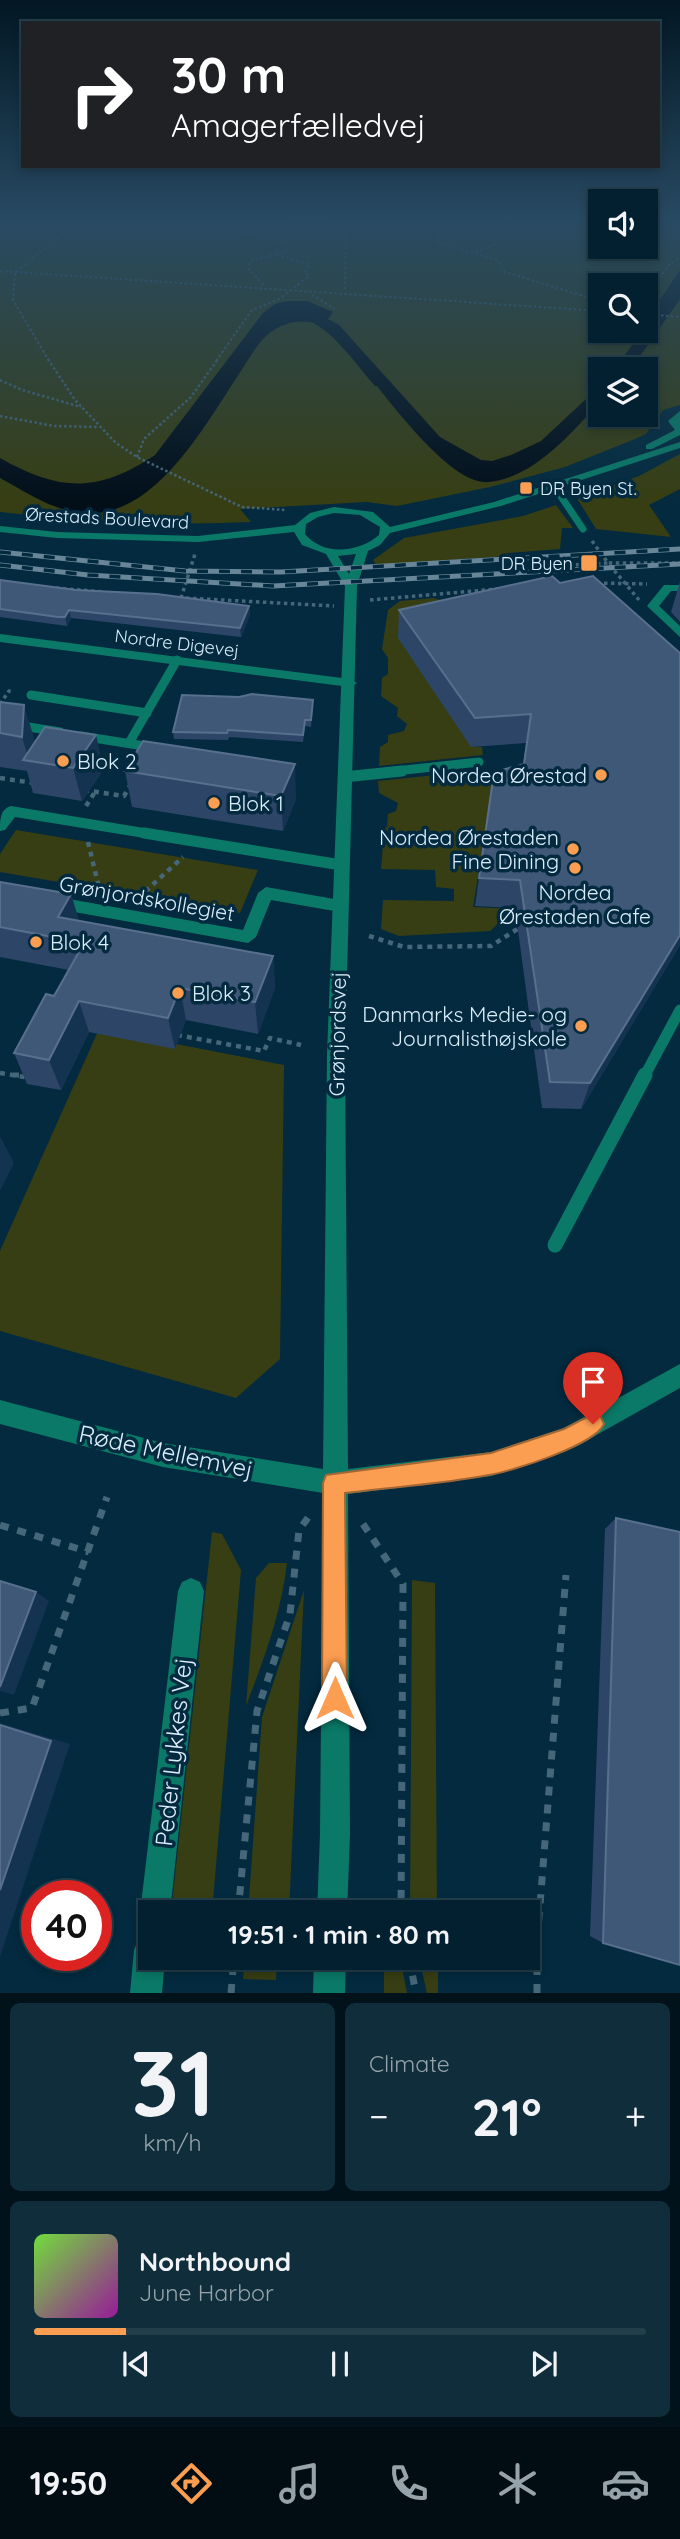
<!DOCTYPE html>
<html lang="en">
<head>
<meta charset="utf-8">
<style>
  :root { --surface:#02202f; --page:#102d3b; --text:#f1f3f6; --muted:#96a3aa; --line:#233e4b; --accent:#fb9e51 }
  body { margin:0; font-family:Quicksand,sans-serif; background:var(--page); color:var(--text); height:100vh; display:flex; flex-direction:column; font-size:26px; white-space:nowrap }
  * { box-sizing:border-box; margin:0 }
  p { font-size:23px; color:var(--muted) }
  .icon { flex:none; width:38px; height:38px; fill:none; stroke:currentColor; stroke-width:2; stroke-linecap:round; stroke-linejoin:round }
  .map { position:relative; height:1993px; overflow:hidden }
  .panel { display:flex; flex-direction:column; gap:10px; padding:10px; background:#01121a; flex:1 }
  .panel>* { flex:none }
  .banner { position:absolute; left:21px; top:21px; width:639px; height:147px; border-radius:0px; box-shadow:0 4px 10px #0003,0 0 0 2px var(--line); background:#202124; color:#fff; overflow:hidden }
  .tools { position:absolute; left:588px; top:189px; display:grid; gap:14px }
  .tools a { display:grid; place-items:center; width:70px; height:70px; border-radius:0px; background:var(--surface); box-shadow:0 4px 10px #0003,0 0 0 2px var(--line); font-size:35px }
  .speed { position:absolute; left:21px; top:1880px; display:flex; gap:14px; font-size:35px; font-weight:700; text-align:center }
  .speed>* { display:grid; place-content:center; width:91px; height:91px; border-radius:50%; background:var(--surface); box-shadow:0 4px 10px #0003,0 0 0 2px var(--line); line-height:1 }
  .speed .limit { border:10px solid #d22; background:#fff; color:#111 }
  .pin { position:absolute; display:grid; place-items:center; width:60px; height:60px; color:#fff; margin:-72px -30px; border-radius:50% 50% 50% 0; rotate:-45deg; box-shadow:0 0 7px #0007 }
  .pin .icon { rotate:45deg }
  .me { position:absolute; width:77px; margin:-38px; rotate:0deg; stroke-linejoin:round; filter:drop-shadow(0 0 5px #0008) }
  .turn { display:flex; align-items:center; gap:24px; height:147px; padding:0 35px; font-size:32px }
  .turn .icon { width:91px; height:91px; stroke-width:2.5 }
  .turn b { display:block; font-size:49px; line-height:60px }
  .big { font-size:52px; font-weight:800; line-height:1.1 }
  .panel .widget { flex:1; display:flex; flex-direction:column; justify-content:center; gap:10px; min-width:0; padding:0 24px; border-radius:10px; background:var(--page) }
  .panel .dial { align-items:center; gap:0 }
  .dial b { font-size:91px; line-height:1 }
  .song { display:flex; align-items:center; gap:21px }
  .cover { width:84px; height:84px; border-radius:10px; background:linear-gradient(135deg,hsl(100 70% 55%),hsl(300 70% 35%)) }
  .played { height:7px; border-radius:4px; background:linear-gradient(90deg,var(--accent) 15%,var(--line) 15%) }
  .keys { display:flex; justify-content:space-around; direction:ltr }
  .heat { display:flex; justify-content:space-between; align-items:center; font-size:38px; direction:ltr }
  .panel .tiles { flex:1; display:grid; gap:10px; grid-template-columns:1fr 1fr }
  .widget:last-child { grid-column:span 2 }
  .trip { position:absolute; left:138px; top:1900px; width:402px; height:70px; border-radius:0px; background:var(--surface); box-shadow:0 4px 10px #0003,0 0 0 2px var(--line); font-weight:800; line-height:70px; text-align:center }
  .tabs { display:flex; height:112px; justify-content:space-around; align-items:center; background:#010d13; color:var(--muted) }
  .tabs .icon { width:49px; height:49px }
  .tabs .on { color:var(--accent) }
  .tabs b { font-size:32px; color:var(--text) }
  .map>svg:first-child { display:block }
  .green { fill:#373e13; fill-rule:evenodd }
  .water { fill:#020f19 }
  .lines { fill:none; stroke-linecap:round; stroke-linejoin:round }
  .stream { stroke:#020f19; stroke-width:3.5 }
  .canal { fill:#020f19; fill-rule:evenodd }
  .path-far5 { stroke:#456779; stroke-width:2; stroke-dasharray:2.5 2.5; stroke-linecap:butt }
  .path-far4 { stroke:#456779; stroke-width:2.5; stroke-dasharray:2.5 2.5; stroke-linecap:butt }
  .path-far3 { stroke:#456779; stroke-width:3.5; stroke-dasharray:3.5 3.5; stroke-linecap:butt }
  .path-far2 { stroke:#456779; stroke-width:4.5; stroke-dasharray:5 5; stroke-linecap:butt }
  .path-far1 { stroke:#456779; stroke-width:5; stroke-dasharray:6 6; stroke-linecap:butt }
  .path { stroke:#456779; stroke-width:7; stroke-dasharray:9 9; stroke-linecap:butt }
  .service-far3 { stroke:#0a7967; stroke-width:7 }
  .service-far2 { stroke:#0a7967; stroke-width:9 }
  .service-far1 { stroke:#0a7967; stroke-width:11 }
  .service { stroke:#0a7967; stroke-width:15 }
  .minor { fill:#0a7967; fill-rule:evenodd }
  .tertiary { fill:#0a7967; fill-rule:evenodd }
  .rail-casing { stroke:#688698; stroke-width:5 }
  .rail { stroke:#032a3f; stroke-width:3.5; stroke-dasharray:11; stroke-linecap:butt }
  .wall { fill:#2d4668 }
  .shaded-wall { fill:#143351 }
  .building { fill:#405878; stroke:#586f8d; stroke-width:2 }
  .route { fill:#fb9e51; stroke:#a36735; stroke-width:2 }
  .poi-dot { fill:#fb9e51; stroke:#032a3f; stroke-width:2.5 }
  .labels { text-anchor:middle; dominant-baseline:central; stroke-width:7; stroke-linejoin:round; paint-order:stroke }
  .far-poi-label { font-size:18px; fill:#daeefc; stroke:#032a3f; text-anchor:start }
  .far-street-label { font-size:18px; fill:#daeefc; stroke:#032a3f }
  .poi-label { font-size:21px; fill:#daeefc; stroke:#032a3f; text-anchor:start }
  .street-label { font-size:21px; fill:#daeefc; stroke:#032a3f }
  .near-street-label { font-size:24px; fill:#daeefc; stroke:#032a3f }
</style>
</head>
<body>
<div class="map">
<svg width="680" height="1993" viewBox="0 0 680 1993">
  <rect width="100%" height="100%" fill="#032a3f"/>
  <g class="green">
    <path d="M0 223H600V247H646V223H680V405L663 410 646 434 635 439 565 467 490 487 397 506 367 502 240 509 251 522C167 526 83 521 0 512ZM600 285H646V331H600ZM600 369H646V415H600Z"/>
    <polygon points="680,454 680,489 649,505 671,537 596,529 578,500 580,497 639,476"/>
    <polygon points="556,505 573,528 562,528 560,549 507,553 508,556 376,565 373,560 404,538 523,516"/>
    <polygon points="433,598 448,602 399,635 473,747 482,747 483,755 379,766 380,747 388,742 388,735 404,731 407,724 397,716 398,708 381,696 382,678 388,674 388,658 382,649 388,610 400,601"/>
    <polygon points="484,770 502,794 491,797 473,907 514,909 490,931 399,936 381,929 383,900 454,901 454,889 436,887 435,870 381,869 383,844 379,832 387,827 388,814 396,811 398,803 379,793 378,781"/>
    <polygon points="16,830 258,870 240,913 0,872 0,854"/>
    <polygon points="99,1029 284,1065 280,1359 236,1398 0,1331 0,1251"/>
    <polygon points="212,1532 222,1534 241,1570 212,1913 171,1913"/>
    <path d="M269 1563H287C281 1614 264 1659 246 1706L256 1578Z"/>
    <polygon points="412,1580 435,1583 437,1913 410,1913"/>
    <polygon points="304,1590 289,1912 248,1913 262,1717"/>
    <polygon points="245,1958 277,1958 276,1980 243,1979"/>
    <polygon points="384,1958 400,1958 407,1993 384,1993"/>
    <polygon points="419,1958 438,1958 438,1993 427,1993"/>
  </g>
  <g class="water">
    <polygon points="680,270 680,299 631,369 615,369 642,331 646,331 653,310"/>
    <path d="M288 301H307L333 312 328 319 339 325 440 437 481 460 492 461 511 455 541 441 600 386V402C571 433 535 477 489 482 443 487 364 364 332 330 310 317 286 319 267 335 256 345 248 361 239 374 205 425 154 520 83 513 53 511 26 492 0 478V458C60 492 98 493 155 455L263 313 275 304Z"/>
  </g>
  <g class="lines">
    <polyline class="stream" points="293,223 322,225"/>
    <path class="canal" d="M299 308C338 318 359 351 385 380V386H375C351 359 331 325 295 315V309Z"/>
    <g class="path-far5">
      <path d="M233 223 230 228C249 239 271 233 289 245L288 251 250 261 249 269 264 285"/>
      <polyline points="244,223 346,229 345,290"/>
      <polyline points="436,223 441,231 438,242 497,260 505,272 600,301"/>
      <polyline points="475,252 496,244 495,230 529,223"/>
      <polyline points="0,271 600,311"/>
      <polyline points="646,293 670,264 680,258"/>
      <polyline points="312,295 335,309"/>
      <polyline points="646,314 680,317"/>
      <polyline points="49,361 13,300 15,273 75,223"/>
      <polyline points="216,361 252,310 278,300 309,276 305,272 309,264 276,255"/>
    </g>
    <g class="path-far4">
      <polyline points="48,359 75,400 116,443 137,457 242,507 286,510"/>
      <polyline points="0,380 22,390 81,407"/>
      <polyline points="0,416 54,426 98,427"/>
      <polyline points="137,457 144,439 191,397 218,359"/>
    </g>
    <g class="path-far3">
      <polyline points="592,541 608,563 680,563"/>
      <polyline points="534,567 608,563 639,600"/>
      <polyline points="597,583 647,584"/>
      <polyline points="56,588 104,592"/>
      <polyline points="181,598 195,554"/>
      <polyline points="186,598 334,606"/>
      <polyline points="370,600 497,589"/>
      <polyline points="0,704 9,691 14,692"/>
    </g>
    <g class="path-far2">
      <polyline points="0,778 34,783"/>
      <polyline points="84,790 124,796 131,784"/>
      <polyline points="86,806 95,792"/>
      <polyline points="88,842 100,892"/>
      <polyline points="138,898 183,857"/>
      <polyline points="369,936 404,947 491,946 522,926"/>
      <polyline points="177,1035 264,1051 270,1038 301,1045"/>
      <polyline points="0,1073 25,1077"/>
    </g>
    <polyline class="path-far1" points="13,1075 27,1075"/>
    <g class="path">
      <polyline points="363,1524 403,1584 401,1913"/>
      <polyline points="0,1525 89,1552"/>
      <polyline points="0,1713 32,1708 107,1497"/>
      <polyline points="238,1913 257,1711 290,1614 299,1530 310,1515"/>
      <polyline points="409,1958 416,1993"/>
      <polyline points="231,1993 234,1958"/>
      <polyline points="537,1993 537,1943 566,1575"/>
    </g>
    <polyline class="service-far3" points="556,489 583,529"/>
    <g class="service-far2">
      <polyline points="31,695 147,713"/>
      <polyline points="16,725 60,732"/>
      <polyline points="81,736 157,748"/>
      <polyline points="129,743 177,660"/>
      <polyline points="386,772 479,762"/>
    </g>
    <g class="service-far1">
      <polyline points="344,777 402,771"/>
      <polyline points="144,833 341,865"/>
      <polyline points="644,1077 680,1010"/>
    </g>
    <polyline class="service" points="555,1245 645,1075"/>
    <g class="minor">
      <polygon points="664,585 680,585 680,591 671,591 659,606 680,626 680,637 647,606"/>
      <polygon points="0,634 350,679 357,683 350,687 0,642"/>
      <path d="M11 806 144 828 152 833 144 838 15 817 5 830 0 831C0 820 0 809 11 806Z"/>
      <polygon points="266,887 340,900 348,906 340,912 271,900 256,937 248,943 52,908 44,902 52,896 243,930 258,893"/>
      <polygon points="191,1578 200,1582 204,1591 170,1913 150,1913 150,1926 144,1924 140,1913 178,1591 182,1582"/>
      <polygon points="150,1934 150,1958 165,1958 162,1993 130,1993 134,1950 139,1939"/>
    </g>
    <g class="tertiary">
      <polygon points="680,411 680,435 652,449 646,449 646,445 675,430 668,421"/>
      <path d="M680 442V448L501 506 390 533 380 545 368 551 357 586 345 1054 348 1469 491 1452 564 1428 680 1364V1388L577 1446 491 1476 348 1494 350 1834 347 1913H317L320 1834 323 1493 163 1467 0 1424V1400L163 1443 323 1469 327 1054 345 586 326 554 302 545 294 532 198 542 57 538 0 532V526L57 532 198 536 295 525 310 513 334 507 373 512 390 527 494 502ZM334 513 360 515 380 527 379 535C358 553 323 556 305 534L306 524 318 517ZM356 554 349 574 338 556Z"/>
      <polygon points="314,1958 346,1958 345,1993 313,1993"/>
    </g>
    <defs>
      <g id="rail">
        <polyline points="0,552 185,571 281,572 680,549"/>
        <polyline points="0,565 88,575 273,586 680,564"/>
      </g>
    </defs>
    <use href="#rail" class="rail-casing"/>
    <use href="#rail" class="rail"/>
  </g>
  <g class="wall">
    <polygon points="552,576 680,945 581,1109 542,1108 515,908 475,906 494,772 523,765 526,743 471,747 398,638 399,610"/>
    <polygon points="0,580 76,590 249,606 250,615 241,637 71,618 67,626 0,617"/>
    <polygon points="680,582 680,622 671,612"/>
    <polygon points="313,700 311,727 305,726 303,742 229,737 228,740 174,739 173,732"/>
    <polygon points="0,702 35,741 35,743 104,769 82,801 33,793 27,771 0,767"/>
    <polygon points="143,741 296,799 283,831 132,807 125,771"/>
    <polygon points="0,882 71,894 79,921 273,956 275,988 258,1034 186,1020 175,1049 89,1032 61,1090 27,1084 14,1053 54,996 69,970 0,957"/>
    <polygon points="616,1518 603,1943 590,1936 605,1529"/>
  </g>
  <g class="shaded-wall">
    <polygon points="249,606 250,615 241,637 240,628"/>
    <polygon points="69,610 71,618 67,626 65,617"/>
    <polygon points="24,705 35,741 33,761 29,760 22,737"/>
    <polygon points="96,735 104,769 82,801 73,768"/>
    <polygon points="295,764 296,799 283,831 281,796"/>
    <polygon points="71,894 81,927 58,917"/>
    <polygon points="680,935 680,945 581,1109 590,1083"/>
    <polygon points="273,956 275,988 258,1034 255,1002"/>
    <polygon points="180,988 186,1020 175,1049 168,1018"/>
    <polygon points="79,1001 89,1032 61,1090 49,1060"/>
    <polygon points="0,1136 14,1163 0,1191"/>
    <polygon points="36,1592 49,1601 14,1695 0,1691 0,1687"/>
    <polygon points="0,1723 70,1744 0,1957"/>
  </g>
  <g class="building">
    <polygon points="552,576 560,583 593,576 680,653 680,935 590,1083 550,1082 520,880 479,878 494,772 524,764 531,714 475,718 399,610"/>
    <polygon points="0,580 76,590 157,594 249,606 240,628 69,610 65,617 58,617 0,609"/>
    <polygon points="252,694 313,700 311,720 305,720 303,735 228,730 227,733 173,732 182,695 239,697"/>
    <polygon points="0,702 24,705 22,737 0,733"/>
    <polygon points="45,727 96,735 73,768 23,760"/>
    <polygon points="143,741 295,764 281,796 125,771"/>
    <polygon points="0,882 71,894 58,917 273,956 255,1002 180,988 168,1018 79,1001 49,1060 14,1053 46,994 54,996 84,943 0,927"/>
    <polygon points="616,1518 680,1532 680,1965 603,1943"/>
    <polygon points="0,1581 36,1592 0,1687"/>
    <polygon points="0,1725 51,1741 0,1890"/>
  </g>
  <linearGradient id="sky" x2="0" y2="1"><stop stop-color="#021723"/><stop offset="0.44" stop-color="#284a63"/><stop offset="1" stop-color="#284a63" stop-opacity="0"/></linearGradient>
  <rect width="680" height="502" fill="url(#sky)"/>
  <path class="route" d="M593 1414 601 1417 604 1424C595 1445 513 1471 489 1475 442 1484 393 1487 345 1493L347 1698 343 1707 335 1710 326 1707 322 1698 323 1483 326 1475 491 1453 564 1429Z"/>
  <g class="poi-dot">
    <rect x="519" y="481" width="14" height="14" rx="3.5"/>
    <rect x="580" y="554" width="18" height="18" rx="3.5"/>
    <circle cx="63" cy="761" r="7"/>
    <circle cx="601" cy="775" r="7"/>
    <circle cx="214" cy="803" r="7"/>
    <circle cx="573" cy="849" r="7"/>
    <circle cx="575" cy="868" r="7"/>
    <circle cx="36" cy="942" r="7"/>
    <circle cx="178" cy="993" r="7"/>
    <circle cx="581" cy="1026" r="7"/>
  </g>
  <g class="labels">
    <g class="far-poi-label">
      <text x="540" y="488">DR Byen St.</text>
      <text x="573" y="563" text-anchor="end">DR Byen</text>
    </g>
    <g class="far-street-label">
      <text transform="translate(107 518) rotate(3)">Ørestads Boulevard</text>
      <text transform="translate(177 643) rotate(7)">Nordre Digevej</text>
    </g>
    <g class="poi-label">
      <text x="77" y="761">Blok 2</text>
      <text x="587" y="775" text-anchor="end">Nordea Ørestad</text>
      <text x="228" y="803">Blok 1</text>
      <text x="559" y="837" text-anchor="end">Nordea Ørestaden<tspan x="559" dy="24">Fine Dining</tspan></text>
      <text x="575" y="892" text-anchor="middle">Nordea<tspan x="575" dy="24">Ørestaden Cafe</tspan></text>
      <text x="50" y="942">Blok 4</text>
      <text x="192" y="993">Blok 3</text>
      <text x="567" y="1014" text-anchor="end">Danmarks Medie- og<tspan x="567" dy="24">Journalisthøjskole</tspan></text>
    </g>
    <g class="street-label">
      <text transform="translate(147 898) rotate(10)">Grønjordskollegiet</text>
      <text transform="translate(337 1034) rotate(-89)">Grønjordsvej</text>
    </g>
    <g class="near-street-label">
      <text transform="translate(166 1451) rotate(12)">Røde Mellemvej</text>
      <text transform="translate(173 1752) rotate(-84)">Peder Lykkes Vej</text>
    </g>
  </g>
</svg>
<div class="tools">
<a><svg class="icon" aria-label="sound" viewBox="0 0 24 24"><path d="M4 9h4l5-4v14l-5-4H4zM17 9q2 3 0 6"/></svg></a>
<a><svg class="icon" aria-label="search" viewBox="0 0 24 24"><circle cx="10" cy="10" r="6"/><path d="M15 15l6 6"/></svg></a>
<a><svg class="icon" aria-label="layers" viewBox="0 0 24 24"><path d="M12 4l9 5-9 5-9-5zM3 14l9 5 9-5"/></svg></a>
</div>
<div class="speed"><div class="limit">40</div></div>
<div class="pin" style="left:593px;top:1424px;background:#d93025"><svg class="icon" aria-label="arrive" viewBox="0 0 24 24"><path d="M6 21V4h12l-3 4 3 4H6"/></svg></div>
<svg class="me" style="left:335px;top:1698px" viewBox="-20 -20 40 40"><path d="M0-17L14 15 0 8-14 15z" fill="#fb9e51" stroke="#fff" stroke-width="4"/></svg>
<div class="trip">19:51 · 1 min · 80 m</div>
<div class="banner">
<div class="turn"><svg class="icon" aria-label="right" viewBox="0 0 24 24"><path d="M7 20v-9h11M14 6l5 5-5 5"/></svg><div><b>30 m</b>Amagerfælledvej</div></div>
</div>
</div>
<section class="panel">
<div class="tiles">
<div class="widget dial"><b>31</b><p>km/h</p></div>
<div class="widget"><p>Climate</p>
<div class="heat"><a>−</a><b class="big">21°</b><a>+</a></div>
</div>
<div class="widget">
<div class="song"><i class="cover"></i><div><b>Northbound</b><p>June Harbor</p></div></div>
<div class="played"></div>
<div class="keys"><svg class="icon" aria-label="previous" viewBox="0 0 24 24"><path d="M18 5L8 12l10 7zM5 5v14"/></svg><svg class="icon" aria-label="pause" viewBox="0 0 24 24"><path d="M8 5v14M16 5v14"/></svg><svg class="icon" aria-label="next" viewBox="0 0 24 24"><path d="M6 5l10 7-10 7zM19 5v14"/></svg></div>
</div>
</div>
</section>
<nav class="tabs">
<b>19:50</b>
<svg class="icon on" aria-label="directions" viewBox="0 0 24 24"><path d="M12 3l9 9-9 9-9-9zM9 14v-3h6M13 9l2 2-2 2"/></svg>
<svg class="icon" aria-label="music" viewBox="0 0 24 24"><path d="M9 18V5l10-2v13"/><circle cx="6" cy="18" r="3"/><circle cx="16" cy="16" r="3"/></svg>
<svg class="icon" aria-label="phone" viewBox="0 0 24 24"><path d="M5 4h4l2 5-3 2q2 4 5 5l2-3 5 2v4C11 20 4 13 5 4z"/></svg>
<svg class="icon" aria-label="climate" viewBox="0 0 24 24"><path d="M12 3v18M4 7l16 10M4 17L20 7"/></svg>
<svg class="icon" aria-label="car" viewBox="0 0 24 24"><path d="M5 17H2v-5l4-1 3-4h7l3 4 3 1v5h-3M9 17h6M6 11h13"/><circle cx="7" cy="17" r="2"/><circle cx="17" cy="17" r="2"/></svg>
</nav>
</body>
</html>
